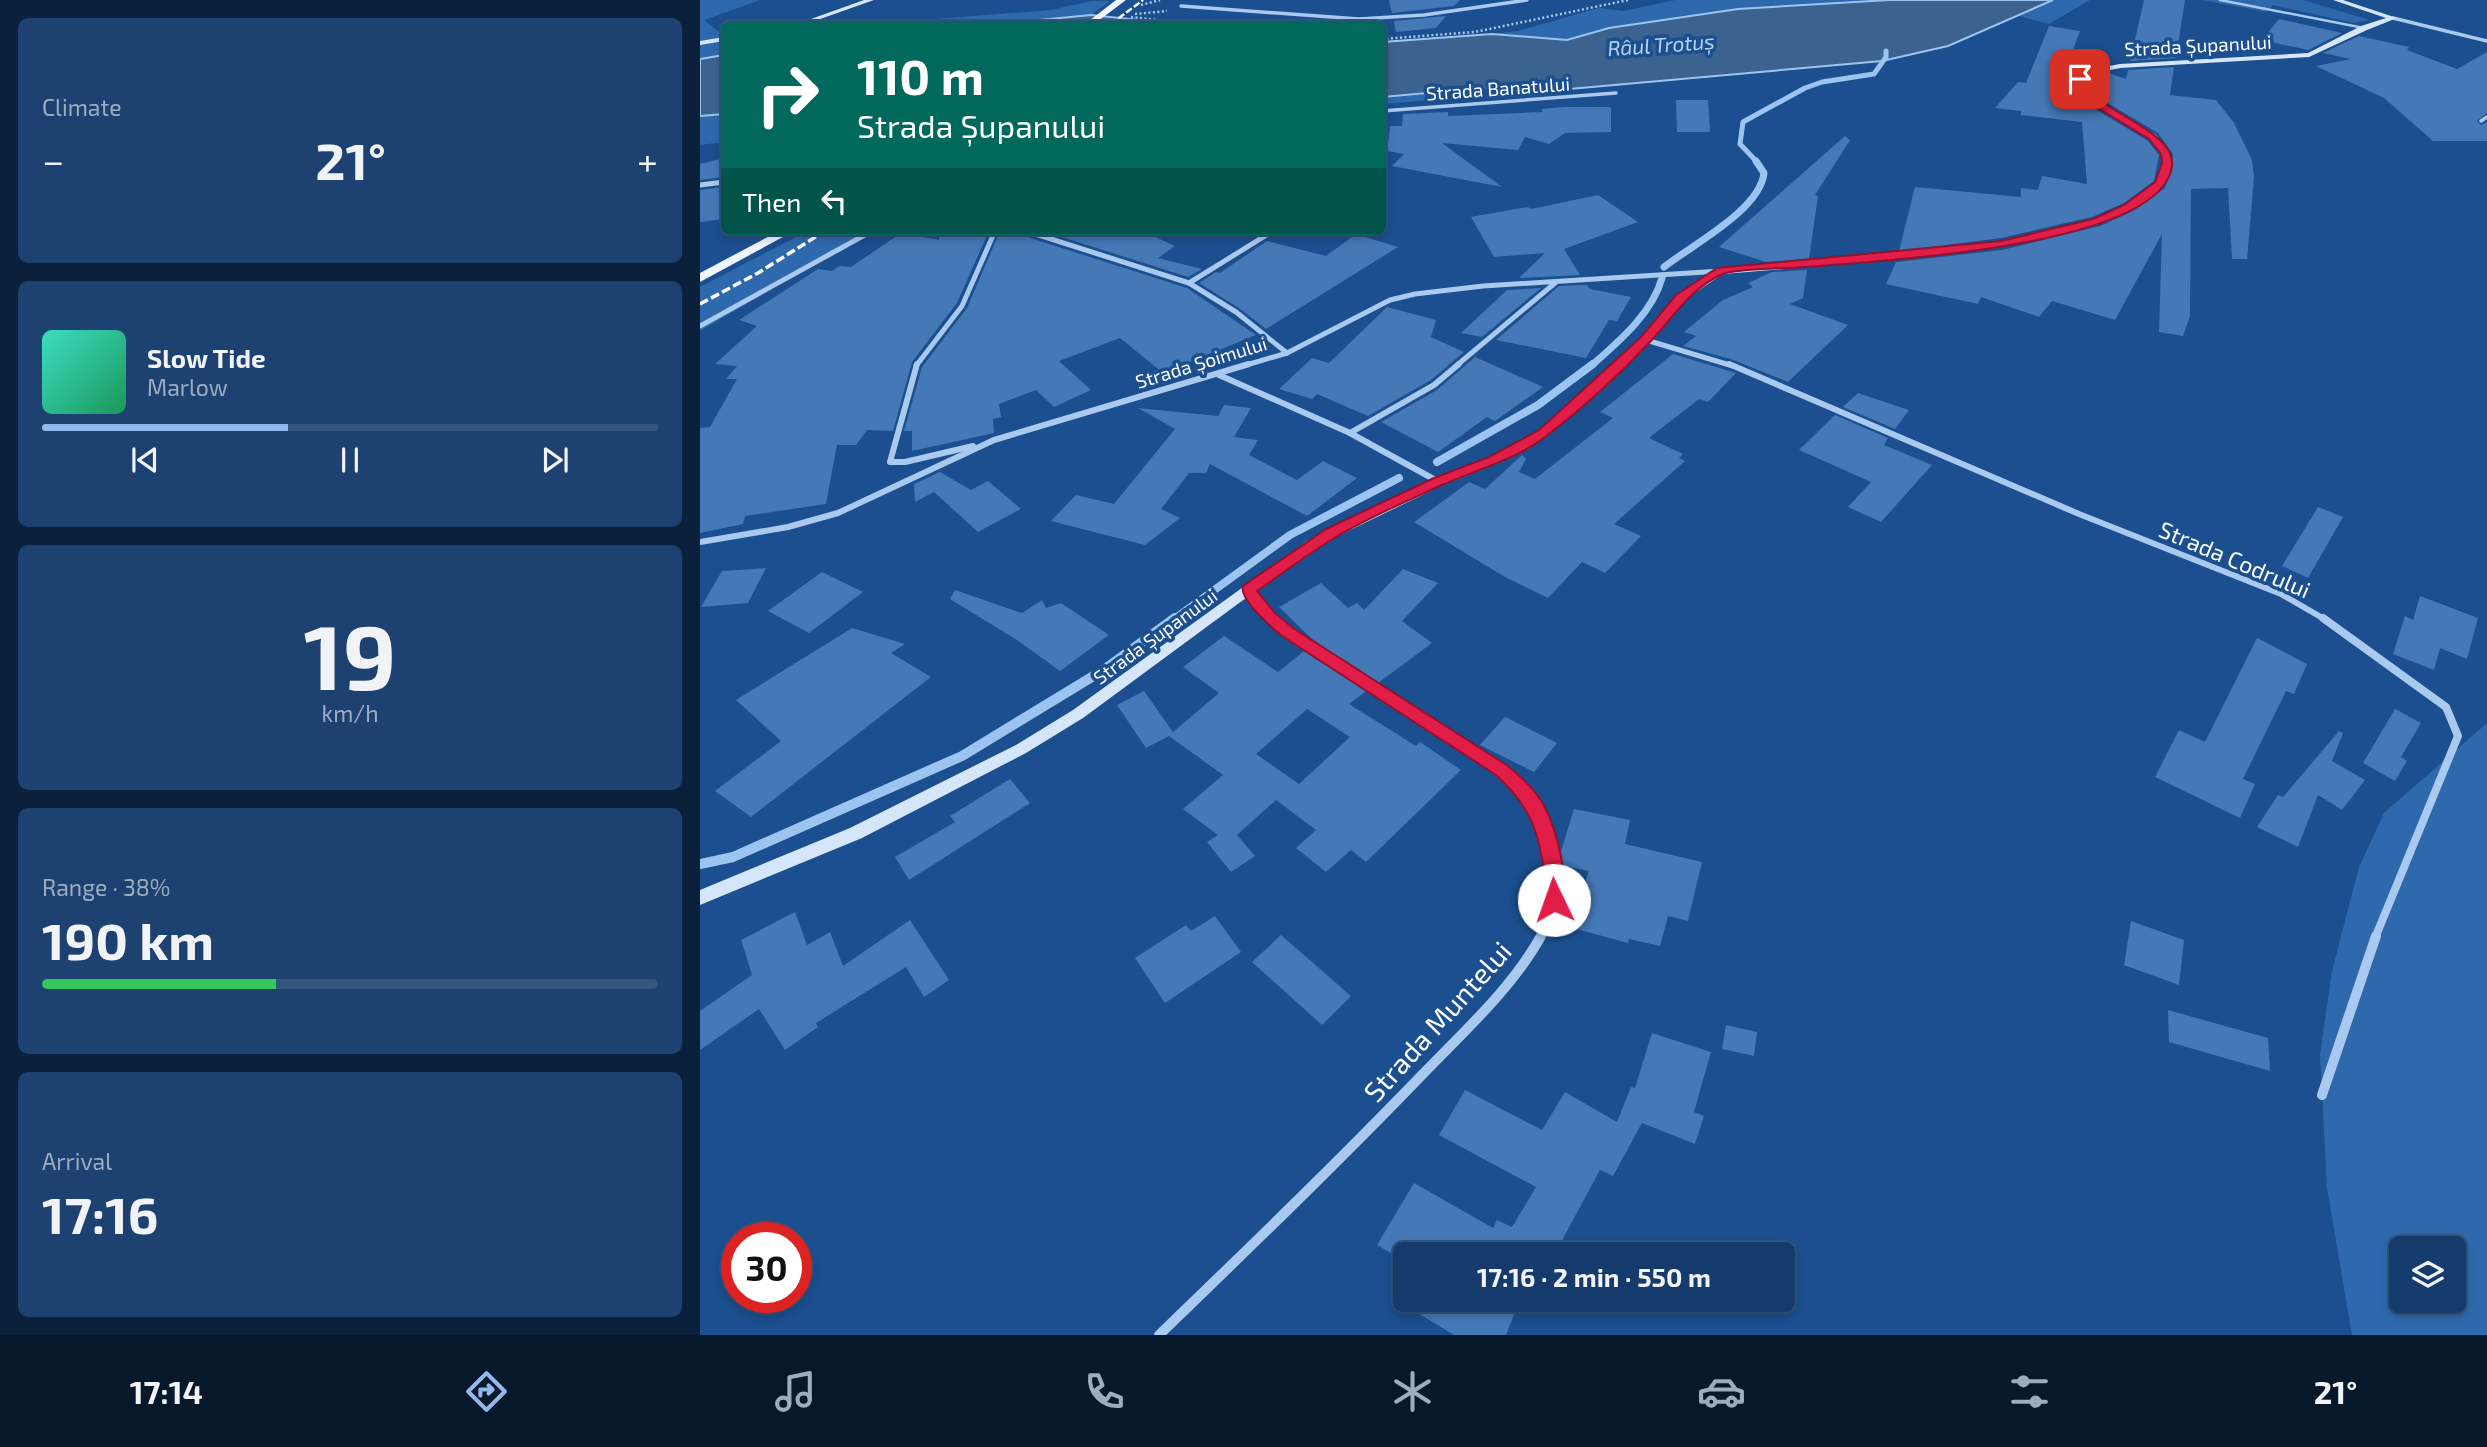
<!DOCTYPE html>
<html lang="en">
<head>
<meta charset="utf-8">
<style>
  :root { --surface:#143b6b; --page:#1d4271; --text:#f1f3f6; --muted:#9dadc1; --line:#33557e; --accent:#90b9f0 }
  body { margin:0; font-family:"Exo 2",sans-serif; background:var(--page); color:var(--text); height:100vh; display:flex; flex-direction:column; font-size:26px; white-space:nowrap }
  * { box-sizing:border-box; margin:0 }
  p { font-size:23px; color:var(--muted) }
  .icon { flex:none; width:38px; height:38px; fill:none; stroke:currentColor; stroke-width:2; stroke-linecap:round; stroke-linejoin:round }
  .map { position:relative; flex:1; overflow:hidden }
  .drawer { display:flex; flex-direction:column; gap:18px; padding:18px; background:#0b203b; width:700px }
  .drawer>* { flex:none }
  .guide { position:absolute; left:21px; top:21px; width:665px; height:214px; border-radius:10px; box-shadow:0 4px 10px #0003,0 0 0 2px var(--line); background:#00695c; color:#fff; overflow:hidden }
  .buttons { position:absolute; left:1689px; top:1236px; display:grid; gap:14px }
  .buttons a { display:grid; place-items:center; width:77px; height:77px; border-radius:10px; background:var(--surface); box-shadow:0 4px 10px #0003,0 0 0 2px var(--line); font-size:35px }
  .speed { position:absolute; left:21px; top:1222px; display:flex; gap:14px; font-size:35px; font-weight:700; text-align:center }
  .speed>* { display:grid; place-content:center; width:91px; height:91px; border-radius:50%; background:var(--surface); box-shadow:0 4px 10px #0003,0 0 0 2px var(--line); line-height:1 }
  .speed .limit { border:10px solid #d22; background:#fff; color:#111 }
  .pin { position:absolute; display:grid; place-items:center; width:60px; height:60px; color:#fff; margin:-30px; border-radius:14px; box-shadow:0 4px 10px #0006 }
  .me { position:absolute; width:77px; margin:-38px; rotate:357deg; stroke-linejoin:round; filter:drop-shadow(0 0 5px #0008) }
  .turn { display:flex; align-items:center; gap:24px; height:147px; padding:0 21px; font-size:32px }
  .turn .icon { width:91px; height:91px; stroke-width:2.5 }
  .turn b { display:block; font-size:49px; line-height:60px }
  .then { display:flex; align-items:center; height:66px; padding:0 21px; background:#0003; gap:14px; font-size:26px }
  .big { font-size:52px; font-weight:700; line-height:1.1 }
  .drawer .tile { flex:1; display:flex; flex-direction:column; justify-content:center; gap:10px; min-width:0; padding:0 24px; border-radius:10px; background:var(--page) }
  .drawer .dial { align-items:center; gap:0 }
  .dial b { font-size:91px; line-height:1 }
  .song { display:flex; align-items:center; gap:21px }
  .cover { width:84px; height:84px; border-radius:10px; background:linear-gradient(135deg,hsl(170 70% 55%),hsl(150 70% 35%)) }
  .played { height:7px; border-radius:4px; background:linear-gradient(90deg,var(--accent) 40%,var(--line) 40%) }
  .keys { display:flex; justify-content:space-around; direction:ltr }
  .heat { display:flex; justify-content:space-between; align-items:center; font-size:38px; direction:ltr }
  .charge { height:10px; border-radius:5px; background:linear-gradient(90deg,#34c759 38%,var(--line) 0) }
  .trip { position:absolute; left:693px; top:1242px; width:402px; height:70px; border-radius:10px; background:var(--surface); box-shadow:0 4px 10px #0003,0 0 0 2px var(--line); font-weight:700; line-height:70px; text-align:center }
  .tabs { display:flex; height:112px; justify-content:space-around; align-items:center; background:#08182b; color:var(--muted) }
  .tabs .icon { width:49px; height:49px }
  .tabs .selected { color:var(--accent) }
  .tabs b { font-size:32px; color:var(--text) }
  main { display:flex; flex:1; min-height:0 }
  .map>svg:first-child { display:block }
  .green { fill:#2e69ad; fill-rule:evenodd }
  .water { fill:#3c6290; stroke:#9cc4f0; stroke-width:2 }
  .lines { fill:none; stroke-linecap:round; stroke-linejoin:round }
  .stream-far3 { stroke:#9cc4f0; stroke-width:5 }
  .stream-far2 { stroke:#9cc4f0; stroke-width:7 }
  .stream-far1 { stroke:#9cc4f0; stroke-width:8 }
  .stream { stroke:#9cc4f0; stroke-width:10 }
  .building { fill:#4478b7; fill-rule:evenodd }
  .path { stroke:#a9c9ee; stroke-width:2.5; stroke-dasharray:2 2.5; stroke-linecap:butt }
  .lane { stroke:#a9c9ee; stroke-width:2.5 }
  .street-far4 { stroke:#a9c9ee; stroke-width:3.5 }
  .street-far3 { stroke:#a9c9ee; stroke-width:5 }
  .street-far2 { stroke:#a9c9ee; stroke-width:6 }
  .street-far1 { stroke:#a9c9ee; stroke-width:8 }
  .street { stroke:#a9c9ee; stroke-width:10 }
  .secondary { fill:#d6e6fa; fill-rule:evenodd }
  .primary { fill:#f0f6ff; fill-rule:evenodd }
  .rail-far1 { stroke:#fff; stroke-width:2.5; stroke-dasharray:7 2.5; stroke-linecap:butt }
  .rail { stroke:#fff; stroke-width:3.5; stroke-dasharray:9 3.5; stroke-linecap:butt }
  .route { fill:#e11d48; stroke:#92132f; stroke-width:2 }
  .labels { text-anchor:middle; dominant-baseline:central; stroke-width:7; stroke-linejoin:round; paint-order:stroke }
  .far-street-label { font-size:19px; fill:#fff; stroke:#1b4f8f }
  .far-water-label { font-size:21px; font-style:italic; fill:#b5d3f5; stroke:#1b4f8f }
  .street-label { font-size:23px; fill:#fff; stroke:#1b4f8f }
  .near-street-label { font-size:28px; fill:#fff; stroke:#1b4f8f }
</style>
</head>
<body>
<main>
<section class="drawer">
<div class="tile"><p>Climate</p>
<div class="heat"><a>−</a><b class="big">21°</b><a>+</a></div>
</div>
<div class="tile">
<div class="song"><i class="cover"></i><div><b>Slow Tide</b><p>Marlow</p></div></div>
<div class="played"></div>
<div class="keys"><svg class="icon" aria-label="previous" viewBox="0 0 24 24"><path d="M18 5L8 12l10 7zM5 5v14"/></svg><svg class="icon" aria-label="pause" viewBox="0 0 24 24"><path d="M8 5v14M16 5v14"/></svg><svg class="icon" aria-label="next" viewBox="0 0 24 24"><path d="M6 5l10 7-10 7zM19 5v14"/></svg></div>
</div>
<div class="tile dial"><b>19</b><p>km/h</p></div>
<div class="tile"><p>Range · 38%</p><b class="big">190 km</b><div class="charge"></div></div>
<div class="tile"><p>Arrival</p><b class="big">17:16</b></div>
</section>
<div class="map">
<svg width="1787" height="1335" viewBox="0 0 1787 1335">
  <rect width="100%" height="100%" fill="#1b4f8f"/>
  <g class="green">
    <polygon points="0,0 60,0 4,20 24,36 24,55 0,59"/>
    <polygon points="975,0 1189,0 1038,9 909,28 867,40 791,34 818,31 898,8 923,11"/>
    <polygon points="1353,0 1390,0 1349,24 1319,16"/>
    <polygon points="1503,0 1603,0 1669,20 1654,23 1573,5 1566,12"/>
    <polygon points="391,1 410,1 391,15 356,19 299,24 172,24 351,10"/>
    <polygon points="816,85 847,91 683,104 683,97"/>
    <polygon points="24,114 24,142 0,145 0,116"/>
    <polygon points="101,231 171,231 0,331 0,287 94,238"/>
    <path d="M1787 723V1335H1652L1627 1188 1620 1055 1632 971 1659 867 1684 813ZM1701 1248H1754V1300H1701Z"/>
  </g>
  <g class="water">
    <polygon points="1189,0 1353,0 1248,46 1182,61 847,91 816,85 683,97 683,42 792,34 867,40 909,28 1038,9"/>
    <polygon points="391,15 477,24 299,24"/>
    <polygon points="24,55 24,114 0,116 0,59"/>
  </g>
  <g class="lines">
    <polyline class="stream-far3" points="1058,163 1040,144 1043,122 1105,88 1122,82 1174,74 1186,57 1186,51"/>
    <g class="stream-far2">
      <path d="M964 267C992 245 1060 210 1064 173L1056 161"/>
      <path d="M891 366C918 342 952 314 962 278"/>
    </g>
    <g class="stream-far1">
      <polyline points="737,462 838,405 893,364"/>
      <polyline points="473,620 590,535 699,478"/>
    </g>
    <polyline class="stream" points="0,864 33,857 262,756 405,669 475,618"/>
  </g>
  <g class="building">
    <polygon points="689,0 760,0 754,6 692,13"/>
    <polygon points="1444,0 1485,0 1476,58 1430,61"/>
    <polygon points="746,16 736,28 696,32 694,21"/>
    <polygon points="1579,19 1642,33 1608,50 1562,40"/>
    <polygon points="1349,26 1380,31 1373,50 1364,59 1389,67 1379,70 1373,88 1387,104 1448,141 1459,155 1454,181 1424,203 1392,217 1301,238 1199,251 1215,187 1321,197 1321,188 1338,190 1342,176 1387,184 1382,122 1321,115 1321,111 1295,108 1318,82 1326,83"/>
    <polygon points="1659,36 1709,47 1707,50 1757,69 1787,52 1787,113 1777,121 1781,125 1787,122 1787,141 1733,141 1684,98 1616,66 1651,59 1623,53"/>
    <polygon points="1474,67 1470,95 1516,100 1534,123 1552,160 1554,178 1547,259 1532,259 1528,188 1491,189 1490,316 1483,336 1459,332 1462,234 1415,320 1352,301 1339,317 1281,297 1278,304 1186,284 1196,262 1302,250 1400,226 1433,211 1465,188 1473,164 1473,154 1458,133 1396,96 1386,85 1389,77 1408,73 1426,79 1428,70"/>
    <polygon points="976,100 1008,100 1010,132 977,132"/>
    <polygon points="864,107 911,107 911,132 865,133 849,144 825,137 818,150 742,143 802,187 692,166 704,154 687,151 690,126 702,126 703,114 748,112 748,116 842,112 842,109"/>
    <polygon points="1145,136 1150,140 1115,195 1118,196 1109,259 1066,262 1019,247"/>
    <polygon points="24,158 24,177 0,180 0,164"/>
    <polygon points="24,187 24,219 0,222 0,190"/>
    <polygon points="898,195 938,222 864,249 880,275 819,278 845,253 794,257 771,217 828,207 831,209"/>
    <polygon points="240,231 289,231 257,303 212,362 193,431 167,430 156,445 137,445 126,504 45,516 43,524 0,533 0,428 10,427 37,379 26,379 37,366 15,364 57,326 39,320 118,269 132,271 139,266 151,267 201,233 239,240"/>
    <polygon points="300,231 321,231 324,236 487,288 556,335 463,373 420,338 359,361 391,390 354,407 336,390 299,404 301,417 293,419 294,433 212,451 212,431 204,431 222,367 267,308"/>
    <polygon points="343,231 442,231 475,246 458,258 502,269 488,277"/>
    <polygon points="656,234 698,247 566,329 539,308 499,283 516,272 520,273 567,241 626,256"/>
    <polygon points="1107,270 1103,298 1090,304 1148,325 1088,382 1031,359 983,346 996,336 984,332 1023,300 1053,287 1048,283 1072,272"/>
    <polygon points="887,285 890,289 931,297 917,321 909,320 886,358 796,340 859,286"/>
    <polygon points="841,288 782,337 761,333 807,290"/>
    <polygon points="687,307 736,320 731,337 764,352 731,380 668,416 617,394 612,399 579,389 612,358 629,363"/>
    <polygon points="973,354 1036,373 1008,402 999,399 949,438 983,454 979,458 985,461 914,524 941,536 905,573 882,562 848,598 805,577 714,522 769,482 785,489 822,455 826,459 819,472 835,479 913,418 900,412"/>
    <polygon points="775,357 843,387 795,421 787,417 738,452 681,422 737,390"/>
    <polygon points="1158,393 1209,410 1195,429 1143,407"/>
    <polygon points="524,405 551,408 534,437 558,440 549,455 597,480 623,461 657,478 607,516 510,464 506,473 489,473 461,509 480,518 445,545 351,521 376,495 414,504 475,429 438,408 518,416"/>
    <polygon points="1135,415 1188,438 1184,445 1232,465 1181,522 1148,507 1171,482 1099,450"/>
    <polygon points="240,472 271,490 288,481 321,509 278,532 234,492 215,502 214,484"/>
    <polygon points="1618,507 1643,517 1608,578 1582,566"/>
    <polygon points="66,568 48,603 1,607 22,571"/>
    <polygon points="703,569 738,583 702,621 732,643 678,683 615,642 579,607 621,583 648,608 657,603 664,610"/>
    <polygon points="122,572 163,592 109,633 68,611"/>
    <polygon points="255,590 322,613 342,600 346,608 361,603 409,635 360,671 317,640 250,599"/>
    <polygon points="1720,596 1778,618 1767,659 1740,648 1734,670 1693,654 1705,616 1713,620"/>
    <polygon points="152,628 205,644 191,653 231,677 51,817 15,791 81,741 36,700"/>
    <path d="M524 636 578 672 604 651 666 691 649 704 716 746 720 742 761 770 666 862 651 850 626 872 596 848 616 830 576 800 537 835 555 856 531 872 507 842 518 835 483 809 523 775 469 736 446 748 417 705 444 691 473 732 519 693 483 667ZM607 709 650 737 599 784 556 754Z"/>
    <polygon points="1557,638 1607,664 1594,694 1586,691 1543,779 1555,784 1540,818 1455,777 1479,730 1505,742"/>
    <polygon points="1695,709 1721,723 1701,757 1707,761 1695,781 1663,763"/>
    <polygon points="805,717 857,743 834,772 780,745"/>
    <polygon points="1639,731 1643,733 1632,761 1665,780 1642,810 1618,795 1598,847 1557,827 1578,795 1583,797"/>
    <polygon points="310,779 330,803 209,880 195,857 255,822 250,816"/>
    <polygon points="874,809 930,820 925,844 1002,862 988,921 968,916 960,946 929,939 928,943 869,927 889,871 860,865 859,858"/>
    <polygon points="95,912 107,945 130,932 143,966 210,920 249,980 224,997 206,967 116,1023 118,1027 85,1050 59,1009 0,1050 0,1011 52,975 41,940"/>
    <polygon points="515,916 541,952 465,1003 435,958 486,925 491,931"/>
    <polygon points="1431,921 1484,940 1479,985 1424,965"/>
    <polygon points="581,935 651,996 622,1025 552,962"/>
    <polygon points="1468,1010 1568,1038 1570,1071 1469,1042"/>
    <polygon points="1026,1025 1057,1032 1054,1056 1022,1049"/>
    <polygon points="952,1033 1011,1052 994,1112 1004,1116 995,1144 942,1123 913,1176 900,1170 854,1255 705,1255 705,1261 677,1245 714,1183 793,1228 797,1220 812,1227 836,1187 739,1135 765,1090 842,1130 865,1092 917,1122 931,1087 935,1088"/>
    <polygon points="712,1300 820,1300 806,1335 754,1335 708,1307"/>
  </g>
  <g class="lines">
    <g class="path">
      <polyline points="441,5 460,0"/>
      <polyline points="435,14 467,11"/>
      <polyline points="431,17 474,22"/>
      <polyline points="682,39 775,32 928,0"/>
    </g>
    <polyline class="lane" points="1520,0 1664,28"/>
    <g class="street-far4">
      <polyline points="481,6 659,19 724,15 827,0"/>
      <polyline points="1693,18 1787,41"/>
      <polyline points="682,111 916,93"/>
      <polyline points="1781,121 1787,117"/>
    </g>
    <g class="street-far3">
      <polyline points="0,185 24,182"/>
      <polyline points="326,231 489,283 536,312 587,353"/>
      <polyline points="489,283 573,231"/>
      <polyline points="0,326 172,231"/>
      <polyline points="946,340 1033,366"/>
      <polyline points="216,366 262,306 295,231"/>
      <polyline points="543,366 587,353 690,300 715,294 783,286 1021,271"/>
      <polyline points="756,366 855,283"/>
    </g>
    <g class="street-far2">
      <polyline points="217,364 190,462 205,462 273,446"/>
      <polyline points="1029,364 1379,514 1581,594 1626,620"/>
      <polyline points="519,375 650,433 739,482"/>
      <polyline points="650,433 734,385 759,364"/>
      <polyline points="0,542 88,527 138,513 294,440 549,364"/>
      <polyline points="548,589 573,620"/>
    </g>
    <g class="street-far1">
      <path d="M571 618 587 632 802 771C850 811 872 881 840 938"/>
      <polyline points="1623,618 1746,707 1758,736 1675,938"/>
    </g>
    <g class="street">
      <polyline points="1622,1095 1676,936"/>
      <path d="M459 1335C547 1250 635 1165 720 1077 762 1033 811 990 841 936"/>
    </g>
    <g class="secondary">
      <polygon points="164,0 174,0 106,24 97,24"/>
      <polygon points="1633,0 1643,0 1697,18 1667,30 1609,57 1420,68 1387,75 1383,86 1394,98 1456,135 1470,154 1471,163 1463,186 1431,209 1399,223 1301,247 1214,258 1023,274 984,300 950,342 847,436 798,463 743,485 615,547 383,718 326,753 162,838 0,905 0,890 150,828 316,745 373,710 607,541 735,479 790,457 839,430 942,338 976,296 1018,269 1214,252 1301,241 1393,219 1425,205 1456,183 1463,163 1462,154 1450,139 1388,102 1375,86 1381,71 1420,64 1608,53 1661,26 1686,18"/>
      <polygon points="24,37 24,41 0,45 0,41"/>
    </g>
    <g class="primary">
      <polygon points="416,0 426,0 394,24 385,24"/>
      <polygon points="79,231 94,231 0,282 0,273"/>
    </g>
    <polyline class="rail-far1" points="411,24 443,0"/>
    <polyline class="rail" points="0,304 58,273 125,231"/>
  </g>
  <path class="route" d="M1376 77H1383C1391 117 1503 132 1464 185 1417 248 1183 261 1105 267 1086 269 1039 268 1023 274 990 288 973 318 950 342 921 373 883 408 849 434 818 459 778 469 742 485 707 501 669 517 636 537 609 553 583 573 557 591L575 613 593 628 808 766C822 778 835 789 844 806 856 827 871 883 861 906H848C844 897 847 888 845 878 839 832 831 807 796 775L582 636C571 627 539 599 543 586L626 529 734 478 789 457 839 430 941 337 976 295 1017 268 1301 241 1393 219 1424 205 1455 182 1462 163 1461 154 1449 139 1388 102 1375 86Z"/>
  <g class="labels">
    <g class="far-street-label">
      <text transform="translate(1498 45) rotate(-3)">Strada Șupanului</text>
      <text transform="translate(798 88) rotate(-4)">Strada Banatului</text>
      <text transform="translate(501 362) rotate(-17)">Strada Șoimului</text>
      <text transform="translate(455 636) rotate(-36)">Strada Șupanului</text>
    </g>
    <g class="far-water-label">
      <text transform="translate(961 44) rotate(-4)">Râul Trotuș</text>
    </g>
    <g class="street-label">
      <text transform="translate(1535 559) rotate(23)">Strada Codrului</text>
    </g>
    <g class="near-street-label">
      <text transform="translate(737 1021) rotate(-48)">Strada Muntelui</text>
    </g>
  </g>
</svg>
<div class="buttons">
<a><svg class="icon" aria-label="layers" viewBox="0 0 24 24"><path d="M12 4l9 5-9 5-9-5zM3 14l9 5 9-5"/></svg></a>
</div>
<div class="speed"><div class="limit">30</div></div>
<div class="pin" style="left:1380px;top:79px;background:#d93025"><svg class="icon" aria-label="arrive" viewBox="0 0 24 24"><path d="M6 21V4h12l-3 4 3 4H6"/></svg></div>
<svg class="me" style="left:854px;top:900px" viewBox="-20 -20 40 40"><circle r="19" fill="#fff"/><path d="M0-13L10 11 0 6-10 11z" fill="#e11d48"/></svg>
<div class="trip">17:16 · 2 min · 550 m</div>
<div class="guide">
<div class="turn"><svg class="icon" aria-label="right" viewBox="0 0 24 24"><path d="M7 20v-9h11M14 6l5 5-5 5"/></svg><div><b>110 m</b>Strada Șupanului</div></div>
<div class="then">Then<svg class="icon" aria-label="left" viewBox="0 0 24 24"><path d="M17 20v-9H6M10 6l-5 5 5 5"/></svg></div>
</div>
</div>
</main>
<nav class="tabs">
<b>17:14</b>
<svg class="icon selected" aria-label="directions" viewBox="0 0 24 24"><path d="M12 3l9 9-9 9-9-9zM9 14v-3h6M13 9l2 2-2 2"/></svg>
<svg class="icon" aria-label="music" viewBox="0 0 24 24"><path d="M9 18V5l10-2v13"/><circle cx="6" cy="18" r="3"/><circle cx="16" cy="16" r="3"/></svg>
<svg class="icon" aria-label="phone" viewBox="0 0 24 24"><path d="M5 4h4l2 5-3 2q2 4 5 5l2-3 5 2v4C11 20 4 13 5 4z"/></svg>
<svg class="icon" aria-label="climate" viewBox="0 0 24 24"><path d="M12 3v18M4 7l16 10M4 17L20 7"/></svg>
<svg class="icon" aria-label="car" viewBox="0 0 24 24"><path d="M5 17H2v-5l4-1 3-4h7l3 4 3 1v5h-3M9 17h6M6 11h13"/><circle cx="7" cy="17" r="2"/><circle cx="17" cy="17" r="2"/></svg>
<svg class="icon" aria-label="filters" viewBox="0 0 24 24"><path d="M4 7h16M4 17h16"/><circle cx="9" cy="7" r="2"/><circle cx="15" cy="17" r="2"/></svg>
<b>21°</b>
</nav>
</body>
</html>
